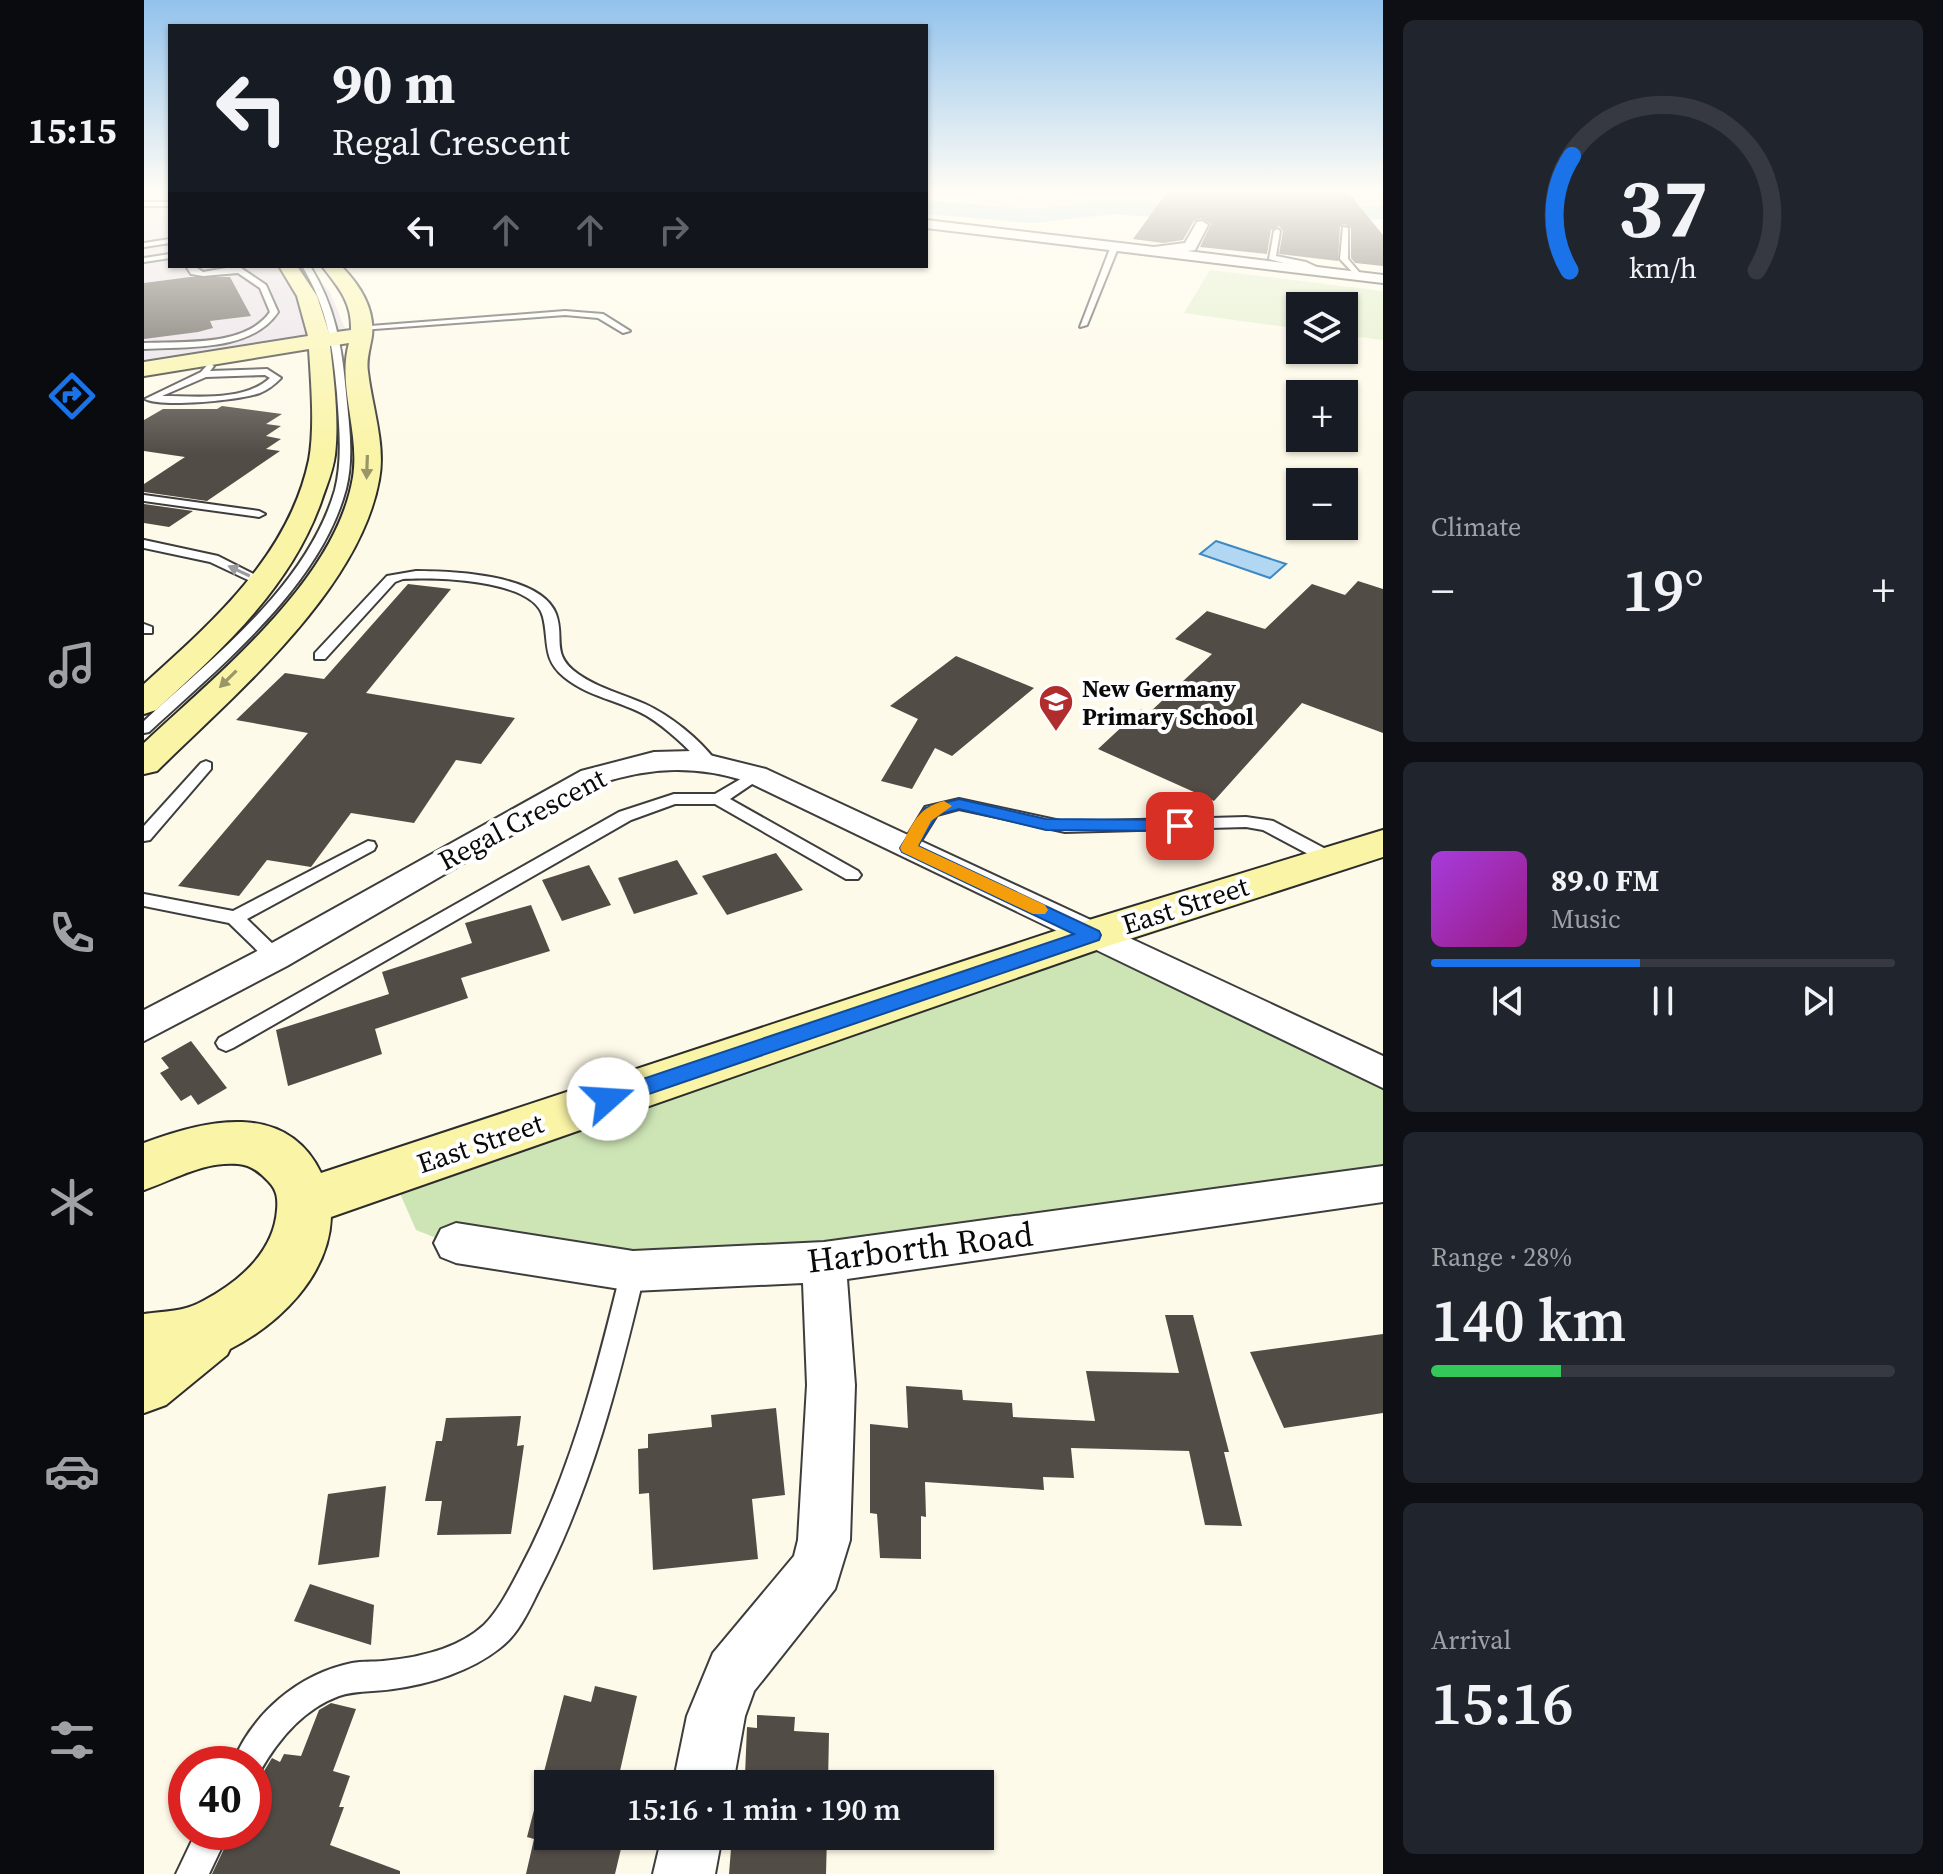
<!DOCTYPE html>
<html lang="en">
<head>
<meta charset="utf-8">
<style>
  :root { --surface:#171b24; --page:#20242c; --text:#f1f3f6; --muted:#9ea1a6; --line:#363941; --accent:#1a73e8 }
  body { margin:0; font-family:"Source Serif 4",serif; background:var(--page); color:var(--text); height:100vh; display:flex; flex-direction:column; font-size:30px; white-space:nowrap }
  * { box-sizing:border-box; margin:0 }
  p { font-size:26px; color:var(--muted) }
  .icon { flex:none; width:44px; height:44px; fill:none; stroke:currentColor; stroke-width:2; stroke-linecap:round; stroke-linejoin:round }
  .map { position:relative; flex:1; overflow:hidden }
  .panel { display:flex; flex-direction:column; gap:20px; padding:20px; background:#0d0f14; width:560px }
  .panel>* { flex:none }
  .top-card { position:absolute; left:24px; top:24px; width:760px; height:244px; border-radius:0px; box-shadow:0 2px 6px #0004; background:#171b24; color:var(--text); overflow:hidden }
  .fabs { position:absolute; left:1142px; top:292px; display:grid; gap:16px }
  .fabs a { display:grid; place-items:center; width:72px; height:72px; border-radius:0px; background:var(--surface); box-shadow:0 2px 6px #0004; font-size:40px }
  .speed { position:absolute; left:24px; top:1746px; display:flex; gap:16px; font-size:40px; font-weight:700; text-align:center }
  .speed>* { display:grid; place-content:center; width:104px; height:104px; border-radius:50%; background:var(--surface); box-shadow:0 2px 6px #0004; line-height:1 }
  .speed .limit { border:12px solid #d22; background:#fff; color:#111 }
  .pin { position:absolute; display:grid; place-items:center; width:68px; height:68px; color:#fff; margin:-34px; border-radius:16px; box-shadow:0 4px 12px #0006 }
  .me { position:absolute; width:88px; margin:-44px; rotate:71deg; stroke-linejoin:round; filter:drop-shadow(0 0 6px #0008) }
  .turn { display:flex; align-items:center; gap:28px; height:168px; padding:0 32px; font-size:36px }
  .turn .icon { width:104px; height:104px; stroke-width:2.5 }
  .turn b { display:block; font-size:56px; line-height:68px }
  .lanes { display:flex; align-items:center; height:76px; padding:0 32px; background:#0003; justify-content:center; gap:40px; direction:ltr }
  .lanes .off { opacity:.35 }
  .big { font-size:60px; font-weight:600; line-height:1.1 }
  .panel .card { flex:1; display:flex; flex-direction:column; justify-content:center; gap:12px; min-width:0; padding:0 28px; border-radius:12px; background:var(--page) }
  .panel .dial { align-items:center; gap:0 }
  .dial svg { height:208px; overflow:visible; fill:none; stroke:var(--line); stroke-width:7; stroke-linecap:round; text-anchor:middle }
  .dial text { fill:var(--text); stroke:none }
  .song { display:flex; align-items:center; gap:24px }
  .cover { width:96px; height:96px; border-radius:12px; background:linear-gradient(135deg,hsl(280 70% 55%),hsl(310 70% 35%)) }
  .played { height:8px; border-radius:4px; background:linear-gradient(90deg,var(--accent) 45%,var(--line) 45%) }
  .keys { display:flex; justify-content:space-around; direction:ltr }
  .heat { display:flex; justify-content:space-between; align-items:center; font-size:44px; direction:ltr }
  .charge { height:12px; border-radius:6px; background:linear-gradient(90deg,#34c759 28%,var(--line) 0) }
  .trip { position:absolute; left:390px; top:1770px; width:460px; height:80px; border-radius:0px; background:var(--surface); box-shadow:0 2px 6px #0004; font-weight:600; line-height:80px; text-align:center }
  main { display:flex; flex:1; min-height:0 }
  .dock { display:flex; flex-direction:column; width:144px; justify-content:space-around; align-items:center; background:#090b0e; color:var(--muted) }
  .dock .icon { width:56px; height:56px }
  .dock .on { color:var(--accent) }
  .dock b { font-size:36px; color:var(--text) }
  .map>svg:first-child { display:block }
  .industrial { fill:#e8dee9 }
  .green { fill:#cde5b5 }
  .pitch { fill:#deedc7 }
  .water { fill:#b1d7f2; stroke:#3c89c4; stroke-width:2 }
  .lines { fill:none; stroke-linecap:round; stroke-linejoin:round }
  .river { fill:#b1d7f2; fill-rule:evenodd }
  .building { fill:#524c47 }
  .lane-casing { stroke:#3d3d3d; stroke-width:4 }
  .street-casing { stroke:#3d3d3d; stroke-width:4 }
  .secondary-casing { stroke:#2c2c2c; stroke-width:4 }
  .lane { fill:#fff; fill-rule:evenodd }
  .street { fill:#fff; fill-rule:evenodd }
  .secondary { fill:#faf4a7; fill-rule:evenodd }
  .oneway { fill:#9a9668 }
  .oneway2 { fill:#9d9d9d }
  .route { fill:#1a73e8; stroke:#114b97; stroke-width:2 }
  .slow { fill:#f59e0b }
  .labels { text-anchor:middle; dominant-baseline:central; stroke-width:8; stroke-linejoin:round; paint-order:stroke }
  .far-poi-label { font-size:24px; font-weight:bold; fill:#0a0a0a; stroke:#fff; text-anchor:start }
  .street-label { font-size:28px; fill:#0a0a0a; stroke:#fff }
  .near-street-label { font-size:34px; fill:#0a0a0a; stroke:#fff }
</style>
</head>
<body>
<main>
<nav class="dock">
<b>15:15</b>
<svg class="icon on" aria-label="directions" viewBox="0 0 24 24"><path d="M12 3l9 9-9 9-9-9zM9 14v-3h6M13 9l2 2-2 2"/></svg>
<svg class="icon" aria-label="music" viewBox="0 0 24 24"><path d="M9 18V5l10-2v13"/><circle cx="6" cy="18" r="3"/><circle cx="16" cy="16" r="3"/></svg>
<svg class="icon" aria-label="phone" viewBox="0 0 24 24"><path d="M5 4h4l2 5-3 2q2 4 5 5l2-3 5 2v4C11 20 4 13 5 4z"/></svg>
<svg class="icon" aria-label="climate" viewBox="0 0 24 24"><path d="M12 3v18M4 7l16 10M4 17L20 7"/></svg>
<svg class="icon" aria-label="car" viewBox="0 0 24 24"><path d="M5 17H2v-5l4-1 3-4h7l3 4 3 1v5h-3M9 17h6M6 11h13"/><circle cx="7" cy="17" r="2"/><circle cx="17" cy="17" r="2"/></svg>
<svg class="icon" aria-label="filters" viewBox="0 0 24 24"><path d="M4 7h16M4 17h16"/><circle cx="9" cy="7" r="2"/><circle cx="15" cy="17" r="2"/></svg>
</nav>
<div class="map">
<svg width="1239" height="1874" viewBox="0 0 1239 1874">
  <rect width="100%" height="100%" fill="#fefae9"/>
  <g class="industrial">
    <polygon points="0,191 26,191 26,266 164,266 186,292 204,336 0,369"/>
    <polygon points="782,191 1239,191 1239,204 1101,210 976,200 883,209 782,196"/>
  </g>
  <polygon class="green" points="948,934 1239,1070 1239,1186 677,1263 310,1245 272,1230 247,1173"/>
  <polygon class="pitch" points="1066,270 1239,291 1239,340 1200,335 1200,306 1156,306 1156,329 1040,313"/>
  <polygon class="water" points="1072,541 1142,564 1126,578 1056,554"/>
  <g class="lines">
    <polygon class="river" points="782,200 888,209 970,200 1081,209 1239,205 1239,219 1081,223 970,214 888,223 782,214"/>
  </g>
  <g class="building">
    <polygon points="1024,191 1203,191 1239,235 1239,266 1211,263 1207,258 1207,228 1200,224 1196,227 1194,261 1135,254 1139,231 1135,226 1127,230 1123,254 1056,247 1067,224 1057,218 1050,221 1039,240 1019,243 989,239"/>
    <polygon points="46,277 86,277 107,316 66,321 69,328 54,332 0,339 0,283"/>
    <polygon points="78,406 138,414 122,424 137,426 122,436 137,439 122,449 136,451 63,501 0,492 0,484 41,457 0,451 0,420 19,409 73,409"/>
    <polygon points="0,504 49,511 25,527 0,523"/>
    <polygon points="1214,581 1239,589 1239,733 1158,703 1070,801 954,749 997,709 1006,712 1068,654 1031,639 1063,611 1121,629 1168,584 1201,595"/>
    <polygon points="264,584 307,589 222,693 371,718 337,764 312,760 270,823 207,813 167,867 123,860 95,896 34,886 164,733 92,720 141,673 180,679"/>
    <polygon points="812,656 890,688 808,756 791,748 768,789 737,781 774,719 746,706"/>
    <polygon points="632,853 659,890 583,915 558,876"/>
    <polygon points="533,860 554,894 490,914 474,878"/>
    <polygon points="445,865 467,905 418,921 398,880"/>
    <polygon points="387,905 406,951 317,978 324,998 231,1029 238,1054 144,1086 132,1030 245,994 238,972 328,943 321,923"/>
    <polygon points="47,1041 83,1088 54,1105 47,1095 37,1101 16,1073 25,1068 17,1058"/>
    <polygon points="1021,1315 1049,1315 1085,1452 1080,1452 1098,1526 1061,1525 1045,1451 927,1448 930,1478 899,1477 900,1490 781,1482 782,1517 777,1516 777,1559 736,1558 733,1514 726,1513 726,1424 764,1428 762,1386 818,1390 819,1400 868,1403 869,1417 951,1421 942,1371 1035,1373"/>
    <polygon points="1239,1334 1239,1413 1140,1428 1106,1352"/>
    <polygon points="632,1408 641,1495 608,1499 614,1559 509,1570 505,1493 495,1494 494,1449 504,1448 504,1434 568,1427 567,1415"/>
    <polygon points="377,1416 373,1446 380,1445 367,1534 293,1535 298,1501 281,1501 292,1441 298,1441 302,1418"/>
    <polygon points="242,1486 235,1557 174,1565 184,1494"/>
    <polygon points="166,1584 230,1605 227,1645 150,1621"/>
    <polygon points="451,1686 493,1696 473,1784 404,1784 404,1836 480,1836 471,1874 382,1874 390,1839 383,1837 420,1695 447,1702"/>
    <polygon points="187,1703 212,1709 189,1771 206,1776 195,1807 200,1807 186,1845 256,1871 256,1874 68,1874 88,1832 110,1832 110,1780 117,1776 128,1758 136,1762 140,1754 157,1756 175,1710"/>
    <polygon points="613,1715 651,1717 650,1731 685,1733 684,1784 605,1784 606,1775 601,1775 603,1727 613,1728"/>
    <polygon points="588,1836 683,1836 682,1874 585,1874"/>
  </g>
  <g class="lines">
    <defs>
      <g id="lane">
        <rect x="0" y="202" width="26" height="4"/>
        <polygon points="1199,227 1204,228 1204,259 1220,278 1214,278 1196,259"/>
        <polygon points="1133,229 1136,231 1132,256 1162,262 1177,269 1177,273 1125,259 1130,231"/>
        <polygon points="26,239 26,243 0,247 0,243"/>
        <polygon points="967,246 974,248 943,325 936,327"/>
        <polygon points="26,254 26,258 0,262 0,258"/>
        <path d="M42 266H50L59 272 94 266 122 285 134 312C108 352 42 346 0 349V343C38 341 102 347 126 312L116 288 94 273 59 276 47 274Z"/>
        <path d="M158 266H166C191 306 198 346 202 393 205 424 210 458 202 489 176 587 76 666 5 732L0 733V721C70 656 163 586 191 490 199 459 195 424 193 393 189 347 183 306 158 266Z"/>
        <polygon points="421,311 459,314 486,331 479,333 454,318 421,315 217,330 213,327"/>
        <path d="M65 363 70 366 66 371 123 369 137 378C130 385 125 389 116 393 96 400 18 408 1 399L57 372ZM121 375 126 378C100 402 51 396 18 396L62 377Z"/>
        <polygon points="0,495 115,511 121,514 115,517 0,501"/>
        <polygon points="0,540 74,556 127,583 117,586 66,562 0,548"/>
        <path d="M272 571C307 571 397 574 412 614 421 639 406 654 434 674 454 688 478 694 501 704 527 716 554 738 572 761L564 766 559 764C542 747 524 729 503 716 477 701 444 697 420 677 398 659 405 641 399 617 390 579 290 577 259 579L251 582 181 659H171V653L243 576Z"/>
        <polygon points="0,624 8,627 8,633 0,633"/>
        <polygon points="62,761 67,763 67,769 6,840 0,841 0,826 57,763"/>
        <polygon points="612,770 617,772 620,775 617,778 586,799 714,871 717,875 714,879 702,879 571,804 531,804 487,820 89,1048 82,1051 75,1048 72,1043 75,1038 475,812 530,794 571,794"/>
        <polygon points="815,799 921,822 1102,817 1129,821 1193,855 1195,859 1187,865 1181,863 1119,830 1102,827 921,832 815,809 793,815 770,852 758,852 756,848 781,807"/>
        <polygon points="224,841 230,842 232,846 230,850 103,919 137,952 140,957 131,964 125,962 85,923 0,906 0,894 89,911"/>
        <path d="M489 1260 497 1263 501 1271C475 1380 448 1488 396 1588 386 1608 375 1634 356 1648 327 1671 286 1684 249 1689 231 1692 213 1690 195 1696 159 1709 132 1742 114 1775L110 1777V1764H88C108 1714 154 1674 208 1663 218 1661 229 1662 239 1661 273 1658 314 1649 340 1625 355 1610 366 1588 376 1569 426 1475 452 1373 477 1271L481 1263Z"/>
        <polygon points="52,1832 85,1832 65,1874 32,1874"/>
      </g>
      <g id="street">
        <polygon points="782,220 1010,247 1041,243 1053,222 1058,221 1064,225 1051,250 1043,251 1239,275 1239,283 782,228"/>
        <path d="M549 751 622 769 1239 1056V1088L602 781C551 765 508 767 457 783L143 966 0 1041V1010L119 948 437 771 510 752Z"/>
        <polygon points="1239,1166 1239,1202 703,1279 711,1385 706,1540 691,1589 610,1691 601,1716 589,1784 529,1784 543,1716 569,1653 650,1556 654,1540 663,1385 659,1283 489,1291 312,1263 297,1257 290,1243 297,1229 312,1223 489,1251 680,1242"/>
        <polygon points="518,1836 578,1836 571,1874 509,1874"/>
      </g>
      <g id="secondary">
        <path d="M135 266H153L173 296 185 333 207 330C208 302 194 287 178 266H197C216 285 231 309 228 336 226 349 222 359 224 372 228 407 242 445 235 480 215 591 90 695 13 771L0 774V743C73 674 192 581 209 477 216 432 193 386 205 343L186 346C190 380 195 421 191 455 189 471 182 487 177 502 146 589 78 649 12 710L0 714V684C69 622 145 555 165 460 171 428 167 382 165 349L0 376V362L164 336 153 296Z"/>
        <path d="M1239 830V857L964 946 187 1217C185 1276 135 1324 86 1349L83 1355 22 1405 0 1413V1314C21 1311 40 1312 59 1301 95 1282 130 1252 133 1210 134 1199 133 1190 125 1182 116 1172 107 1165 94 1164 60 1161 31 1179 0 1190V1143C60 1120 142 1100 177 1173L932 924Z"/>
      </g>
    </defs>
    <use href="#lane" class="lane-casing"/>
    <use href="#street" class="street-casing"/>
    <use href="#secondary" class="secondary-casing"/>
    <use href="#lane" class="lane"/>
    <use href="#street" class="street"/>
    <use href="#secondary" class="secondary"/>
  </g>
  <defs><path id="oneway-solid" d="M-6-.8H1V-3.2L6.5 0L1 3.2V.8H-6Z" transform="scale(2)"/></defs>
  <g class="oneway">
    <use href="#oneway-solid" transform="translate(223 467) rotate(92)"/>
    <use href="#oneway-solid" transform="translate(84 679) rotate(135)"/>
  </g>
  <use class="oneway2" href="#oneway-solid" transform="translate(95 571) rotate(-155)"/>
  <linearGradient id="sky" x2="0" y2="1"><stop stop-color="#92c2ec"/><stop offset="0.42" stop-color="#fffdf5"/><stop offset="1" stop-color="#fffdf5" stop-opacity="0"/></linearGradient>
  <rect width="1239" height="454" fill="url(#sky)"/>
  <polygon class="route" points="815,799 902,819 1036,820 1044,826 1036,831 902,830 815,809 793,815 774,846 955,931 957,935 955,940 464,1108 457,1105 454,1099 457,1093 930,934 758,852 756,848 781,808"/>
  <path class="slow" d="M800 801 808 806 787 821 774 846 901 905 904 910 901 914H889L758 852 756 848C769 824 772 809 800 801Z"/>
  <defs>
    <symbol id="school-pin" viewBox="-11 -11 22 30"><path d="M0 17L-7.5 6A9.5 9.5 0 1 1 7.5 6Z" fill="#b12c2d" stroke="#fff"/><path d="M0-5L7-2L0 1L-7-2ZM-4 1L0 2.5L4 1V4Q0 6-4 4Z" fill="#fff"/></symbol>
  </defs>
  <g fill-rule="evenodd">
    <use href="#school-pin" x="892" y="682" width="40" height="54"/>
  </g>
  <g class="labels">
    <g class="far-poi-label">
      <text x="938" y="688">New Germany<tspan x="938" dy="28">Primary School</tspan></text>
    </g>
    <g class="street-label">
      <text transform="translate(378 819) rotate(-28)">Regal Crescent</text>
      <text transform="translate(1041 905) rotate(-18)">East Street</text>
      <text transform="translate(336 1143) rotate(-19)">East Street</text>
    </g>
    <g class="near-street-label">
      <text transform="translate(776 1247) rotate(-7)">Harborth Road</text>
    </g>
  </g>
</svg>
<div class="fabs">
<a><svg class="icon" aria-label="layers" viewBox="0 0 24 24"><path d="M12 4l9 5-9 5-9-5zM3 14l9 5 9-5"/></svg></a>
<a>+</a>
<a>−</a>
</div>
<div class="speed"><div class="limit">40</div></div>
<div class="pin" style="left:1036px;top:826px;background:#d93025"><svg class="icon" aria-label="arrive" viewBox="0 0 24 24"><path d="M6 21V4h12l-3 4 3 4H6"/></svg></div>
<svg class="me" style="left:464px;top:1099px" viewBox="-20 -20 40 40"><circle r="19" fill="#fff"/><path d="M0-13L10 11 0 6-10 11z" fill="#1a73e8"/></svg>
<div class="trip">15:16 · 1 min · 190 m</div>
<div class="top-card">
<div class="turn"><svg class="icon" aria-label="left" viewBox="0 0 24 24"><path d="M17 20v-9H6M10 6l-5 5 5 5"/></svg><div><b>90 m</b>Regal Crescent</div></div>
<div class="lanes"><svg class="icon" aria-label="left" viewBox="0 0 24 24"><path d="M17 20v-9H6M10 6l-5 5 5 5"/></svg><svg class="icon off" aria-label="ahead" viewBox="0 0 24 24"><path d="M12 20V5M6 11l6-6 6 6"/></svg><svg class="icon off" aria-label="ahead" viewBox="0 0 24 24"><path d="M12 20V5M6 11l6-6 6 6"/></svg><svg class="icon off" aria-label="right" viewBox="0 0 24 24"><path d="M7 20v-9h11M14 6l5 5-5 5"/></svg></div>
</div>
</div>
<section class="panel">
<div class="card dial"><svg viewBox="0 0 100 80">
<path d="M14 69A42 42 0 1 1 86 69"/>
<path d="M14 69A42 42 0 0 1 15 25" stroke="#1a73e8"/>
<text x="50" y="56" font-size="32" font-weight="700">37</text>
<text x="50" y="72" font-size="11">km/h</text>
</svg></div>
<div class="card"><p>Climate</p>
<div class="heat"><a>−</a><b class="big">19°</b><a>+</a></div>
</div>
<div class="card">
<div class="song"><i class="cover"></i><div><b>89.0 FM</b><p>Music</p></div></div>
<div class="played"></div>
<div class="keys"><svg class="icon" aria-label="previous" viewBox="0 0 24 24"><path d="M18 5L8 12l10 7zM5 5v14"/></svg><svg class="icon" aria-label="pause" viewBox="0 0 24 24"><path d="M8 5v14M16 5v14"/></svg><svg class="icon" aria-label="next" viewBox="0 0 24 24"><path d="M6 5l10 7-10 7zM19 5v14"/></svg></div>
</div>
<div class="card"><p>Range · 28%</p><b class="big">140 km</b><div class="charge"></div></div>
<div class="card"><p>Arrival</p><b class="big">15:16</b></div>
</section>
</main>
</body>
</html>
